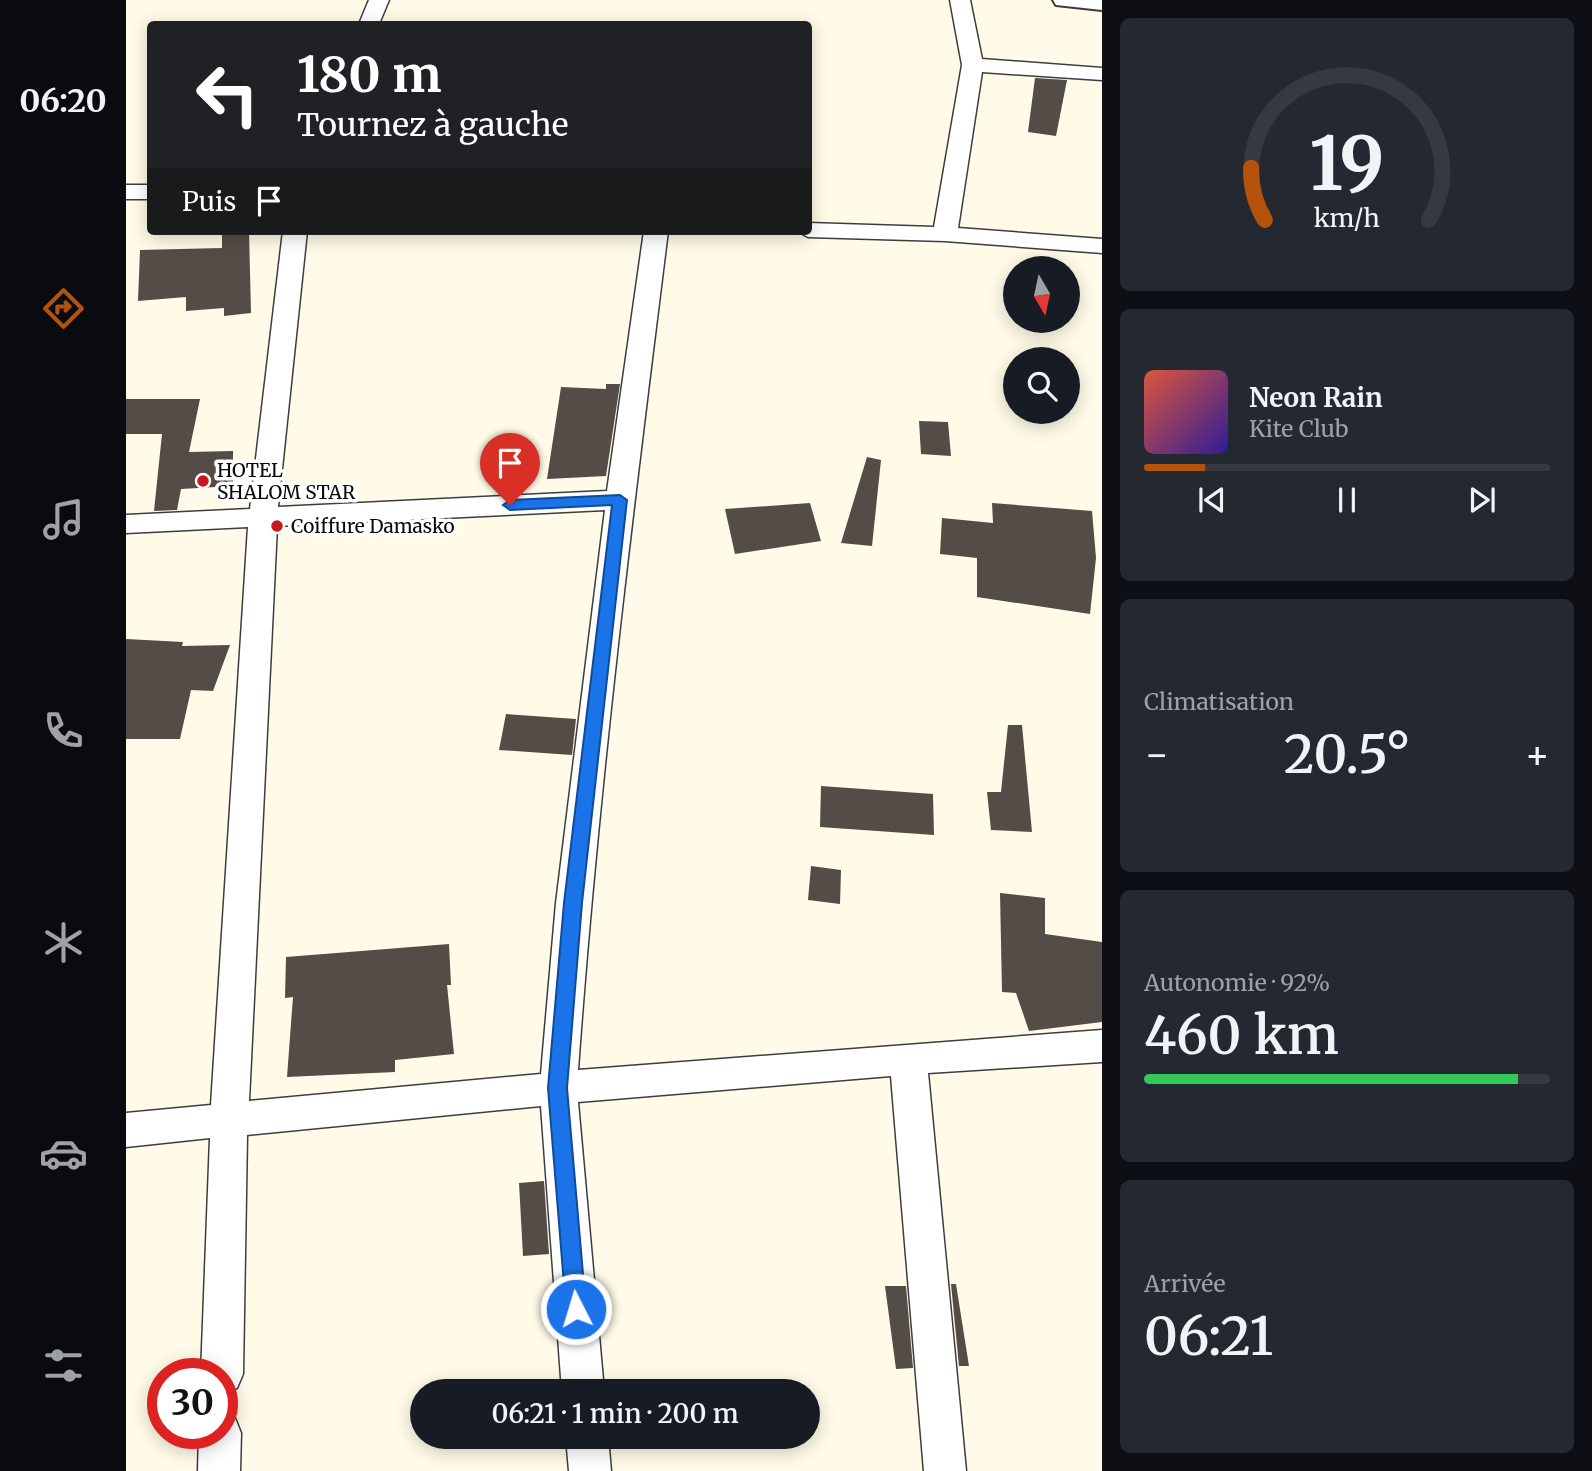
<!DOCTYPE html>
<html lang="fr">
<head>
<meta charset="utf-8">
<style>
  :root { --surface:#171b24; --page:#242831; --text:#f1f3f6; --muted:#9ea1a6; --line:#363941; --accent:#b45309 }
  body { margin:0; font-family:Merriweather,serif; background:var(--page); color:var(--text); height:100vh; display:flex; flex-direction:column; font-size:26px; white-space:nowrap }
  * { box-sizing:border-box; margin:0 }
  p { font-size:23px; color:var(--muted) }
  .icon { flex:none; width:38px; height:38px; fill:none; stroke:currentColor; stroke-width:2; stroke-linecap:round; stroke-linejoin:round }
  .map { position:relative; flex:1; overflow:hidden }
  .details { display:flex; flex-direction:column; gap:18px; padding:18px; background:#0d0f14; width:490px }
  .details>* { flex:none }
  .guide { position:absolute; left:21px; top:21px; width:665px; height:214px; border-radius:7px; box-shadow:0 4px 18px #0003; background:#202124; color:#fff; overflow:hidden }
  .needle { width:46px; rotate:171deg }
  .controls { position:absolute; left:877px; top:256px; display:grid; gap:14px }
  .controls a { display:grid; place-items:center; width:77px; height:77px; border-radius:50%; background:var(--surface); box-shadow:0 4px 18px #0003; font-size:35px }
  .speed { position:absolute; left:21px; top:1358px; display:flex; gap:14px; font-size:35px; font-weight:700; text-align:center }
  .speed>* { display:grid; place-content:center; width:91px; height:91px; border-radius:50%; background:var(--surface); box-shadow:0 4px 18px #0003; line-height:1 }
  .speed .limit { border:10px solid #d22; background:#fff; color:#111 }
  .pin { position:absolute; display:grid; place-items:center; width:60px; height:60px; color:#fff; margin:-72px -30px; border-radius:50% 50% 50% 0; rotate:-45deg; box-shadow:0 0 7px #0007 }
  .pin .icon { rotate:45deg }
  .me { position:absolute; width:77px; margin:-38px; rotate:355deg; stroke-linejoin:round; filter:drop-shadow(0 0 5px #0008) }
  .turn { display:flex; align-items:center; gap:24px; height:147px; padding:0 35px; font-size:32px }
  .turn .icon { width:91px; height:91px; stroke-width:2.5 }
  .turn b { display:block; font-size:49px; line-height:60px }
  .then { display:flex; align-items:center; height:66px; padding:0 35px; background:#0003; gap:14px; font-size:26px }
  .big { font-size:52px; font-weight:600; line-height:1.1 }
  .details .tile { flex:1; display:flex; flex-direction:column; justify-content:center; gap:10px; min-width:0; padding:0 24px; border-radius:10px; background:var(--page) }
  .details .dial { align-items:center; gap:0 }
  .dial svg { height:182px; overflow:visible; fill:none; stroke:var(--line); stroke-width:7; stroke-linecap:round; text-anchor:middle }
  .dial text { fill:var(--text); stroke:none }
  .song { display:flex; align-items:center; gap:21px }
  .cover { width:84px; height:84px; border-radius:10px; background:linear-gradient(135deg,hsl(10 70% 55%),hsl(250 70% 35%)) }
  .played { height:7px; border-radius:4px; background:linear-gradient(90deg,var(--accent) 15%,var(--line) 15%) }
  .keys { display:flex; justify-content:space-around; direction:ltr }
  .heat { display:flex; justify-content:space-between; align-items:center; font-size:38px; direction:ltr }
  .charge { height:10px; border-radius:5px; background:linear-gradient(90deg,#34c759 92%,var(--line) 0) }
  .trip { position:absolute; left:284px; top:1379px; width:410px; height:70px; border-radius:35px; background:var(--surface); box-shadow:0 4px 18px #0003; font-weight:600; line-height:70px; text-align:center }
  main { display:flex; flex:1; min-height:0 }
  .dock { display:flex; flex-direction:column; width:126px; justify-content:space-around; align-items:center; background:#090b0e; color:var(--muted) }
  .dock .icon { width:49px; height:49px }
  .dock .selected { color:var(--accent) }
  .dock b { font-size:32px; color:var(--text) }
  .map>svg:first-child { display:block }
  .building { fill:#544c46 }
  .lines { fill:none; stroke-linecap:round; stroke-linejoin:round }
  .minor-casing { stroke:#3d3d3d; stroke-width:3 }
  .tertiary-casing { stroke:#3d3d3d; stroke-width:4 }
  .minor { fill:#fff; fill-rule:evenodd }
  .tertiary { fill:#fff; fill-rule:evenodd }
  .route { fill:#1a73e8; stroke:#114b97; stroke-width:2 }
  .poi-dot { fill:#c4191f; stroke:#fff; stroke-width:2.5 }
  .labels { text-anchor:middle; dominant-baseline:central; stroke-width:7; stroke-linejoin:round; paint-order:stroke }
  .poi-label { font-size:19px; fill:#0a0a0a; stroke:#fff; text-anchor:start }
</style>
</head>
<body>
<main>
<nav class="dock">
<b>06:20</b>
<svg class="icon selected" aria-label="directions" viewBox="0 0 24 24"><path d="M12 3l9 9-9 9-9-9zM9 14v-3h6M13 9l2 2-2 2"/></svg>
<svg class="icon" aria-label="music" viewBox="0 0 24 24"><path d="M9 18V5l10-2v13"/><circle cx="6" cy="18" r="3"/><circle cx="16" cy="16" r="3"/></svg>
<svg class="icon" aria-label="phone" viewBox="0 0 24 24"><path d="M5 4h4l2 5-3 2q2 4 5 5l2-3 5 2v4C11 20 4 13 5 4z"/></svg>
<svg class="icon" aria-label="climate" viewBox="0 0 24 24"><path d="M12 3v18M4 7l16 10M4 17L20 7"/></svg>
<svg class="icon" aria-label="car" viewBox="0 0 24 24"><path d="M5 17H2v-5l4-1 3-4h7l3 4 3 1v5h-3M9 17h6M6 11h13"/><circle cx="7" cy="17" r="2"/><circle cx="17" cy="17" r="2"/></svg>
<svg class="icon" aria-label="filters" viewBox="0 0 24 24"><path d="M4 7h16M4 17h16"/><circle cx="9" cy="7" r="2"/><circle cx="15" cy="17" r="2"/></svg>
</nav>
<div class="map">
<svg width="976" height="1471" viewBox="0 0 976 1471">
  <rect width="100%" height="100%" fill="#fffbe8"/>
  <g class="building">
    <polygon points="909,78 941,80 930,136 902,132"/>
    <polygon points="96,231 123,231 125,313 98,316 98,308 60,311 60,297 12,301 14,250 96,248"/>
    <polygon points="480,384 494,384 480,476 421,479 435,387 480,389"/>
    <polygon points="0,399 74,399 63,452 107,451 107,486 55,489 51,510 28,511 36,434 0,434"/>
    <polygon points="793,421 822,422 825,456 795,454"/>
    <polygon points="741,457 755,460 746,546 715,543"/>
    <polygon points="684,503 695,541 609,554 599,509"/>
    <polygon points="866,503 966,511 970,558 964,614 851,597 851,558 814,554 816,518 867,523"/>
    <polygon points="0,639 57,642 56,646 104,645 87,691 65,690 54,739 0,739"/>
    <polygon points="380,714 450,719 446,755 373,750"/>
    <polygon points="882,725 896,725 906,832 865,830 861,792 875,792"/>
    <polygon points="695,786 807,794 808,835 694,827"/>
    <polygon points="685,866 715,870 714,904 682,900"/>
    <polygon points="874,893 919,898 919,934 976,942 976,1022 903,1031 890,993 876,992"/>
    <polygon points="323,944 325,985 321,985 328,1054 269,1060 269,1072 161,1077 167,997 159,998 160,957"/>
    <polygon points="418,1181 423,1254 397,1256 393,1183"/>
    <polygon points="825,1284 830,1284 843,1366 833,1366"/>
    <polygon points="759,1286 780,1286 787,1368 770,1369"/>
  </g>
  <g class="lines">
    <defs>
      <g id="minor">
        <polygon points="243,0 263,0 253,24 233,24"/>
        <polygon points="824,0 844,0 856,59 976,68 976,80 856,72 832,228 976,239 976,253 819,241 682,237 671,231 682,231 682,223 808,227 836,65"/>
        <rect x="0" y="185" width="24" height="14"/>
        <path d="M157 231H181L152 507 481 491 518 231H542C507 510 472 790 452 1070L976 1030V1062L802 1073 840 1471H798L765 1076 452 1102 478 1391H436L415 1106 121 1135 117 1374 111 1388 96 1394V1374H75L84 1138 0 1147V1113L85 1105 122 527 0 533V515L124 509ZM479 510 430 903 415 1074 123 1101 151 526Z"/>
        <polygon points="96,1413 109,1418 115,1433 114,1471 72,1471 73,1433 96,1433"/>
        <polygon points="440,1437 482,1437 485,1471 443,1471"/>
      </g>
      <polygon id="tertiary" points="927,0 976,0 976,10 930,5"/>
    </defs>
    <use href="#minor" class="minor-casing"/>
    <use href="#tertiary" class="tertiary-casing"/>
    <use href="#minor" class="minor"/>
    <use href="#tertiary" class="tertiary"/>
  </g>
  <polygon class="route" points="494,495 501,500 456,903 441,1088 460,1309 457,1316 450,1318 443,1316 440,1309 422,1088 438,903 486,505 384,510 377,505 384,500"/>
  <g class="poi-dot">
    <circle cx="77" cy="481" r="7"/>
    <circle cx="151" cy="526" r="7"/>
  </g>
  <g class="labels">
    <g class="poi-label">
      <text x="91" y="470">HOTEL<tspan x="91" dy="22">SHALOM STAR</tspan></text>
      <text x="165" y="526">Coiffure Damasko</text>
    </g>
  </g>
</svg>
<div class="controls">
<a><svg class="needle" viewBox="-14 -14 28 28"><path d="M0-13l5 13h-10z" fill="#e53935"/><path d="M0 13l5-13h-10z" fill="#9ea1a6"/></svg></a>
<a><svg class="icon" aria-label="search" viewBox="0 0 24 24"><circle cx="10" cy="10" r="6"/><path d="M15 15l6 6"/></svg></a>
</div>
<div class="speed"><div class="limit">30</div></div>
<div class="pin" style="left:384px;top:505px;background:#d93025"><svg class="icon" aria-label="arrive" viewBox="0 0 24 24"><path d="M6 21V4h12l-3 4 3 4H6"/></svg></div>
<svg class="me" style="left:450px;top:1309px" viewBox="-20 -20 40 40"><circle r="17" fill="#1a73e8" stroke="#fff" stroke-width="3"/><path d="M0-11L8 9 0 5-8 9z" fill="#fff"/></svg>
<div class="trip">06:21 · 1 min · 200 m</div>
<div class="guide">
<div class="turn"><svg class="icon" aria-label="left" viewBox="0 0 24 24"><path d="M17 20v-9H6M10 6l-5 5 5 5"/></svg><div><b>180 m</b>Tournez à gauche</div></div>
<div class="then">Puis<svg class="icon" aria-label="arrive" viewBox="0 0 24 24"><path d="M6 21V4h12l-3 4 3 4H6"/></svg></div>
</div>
</div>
<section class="details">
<div class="tile dial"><svg viewBox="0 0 100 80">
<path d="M14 69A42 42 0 1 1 86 69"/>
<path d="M14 69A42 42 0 0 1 8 46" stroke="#b45309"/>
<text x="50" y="56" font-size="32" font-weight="700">19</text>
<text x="50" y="72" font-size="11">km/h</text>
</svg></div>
<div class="tile">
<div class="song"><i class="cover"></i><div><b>Neon Rain</b><p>Kite Club</p></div></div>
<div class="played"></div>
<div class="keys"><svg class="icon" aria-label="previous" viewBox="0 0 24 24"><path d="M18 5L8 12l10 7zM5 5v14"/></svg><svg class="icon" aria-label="pause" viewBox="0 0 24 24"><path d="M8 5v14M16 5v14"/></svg><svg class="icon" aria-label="next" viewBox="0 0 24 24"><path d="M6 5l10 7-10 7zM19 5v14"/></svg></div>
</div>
<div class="tile"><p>Climatisation</p>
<div class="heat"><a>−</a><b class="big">20.5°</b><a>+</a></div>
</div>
<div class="tile"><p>Autonomie · 92%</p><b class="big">460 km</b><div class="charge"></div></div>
<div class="tile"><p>Arrivée</p><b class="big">06:21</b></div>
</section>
</main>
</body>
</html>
